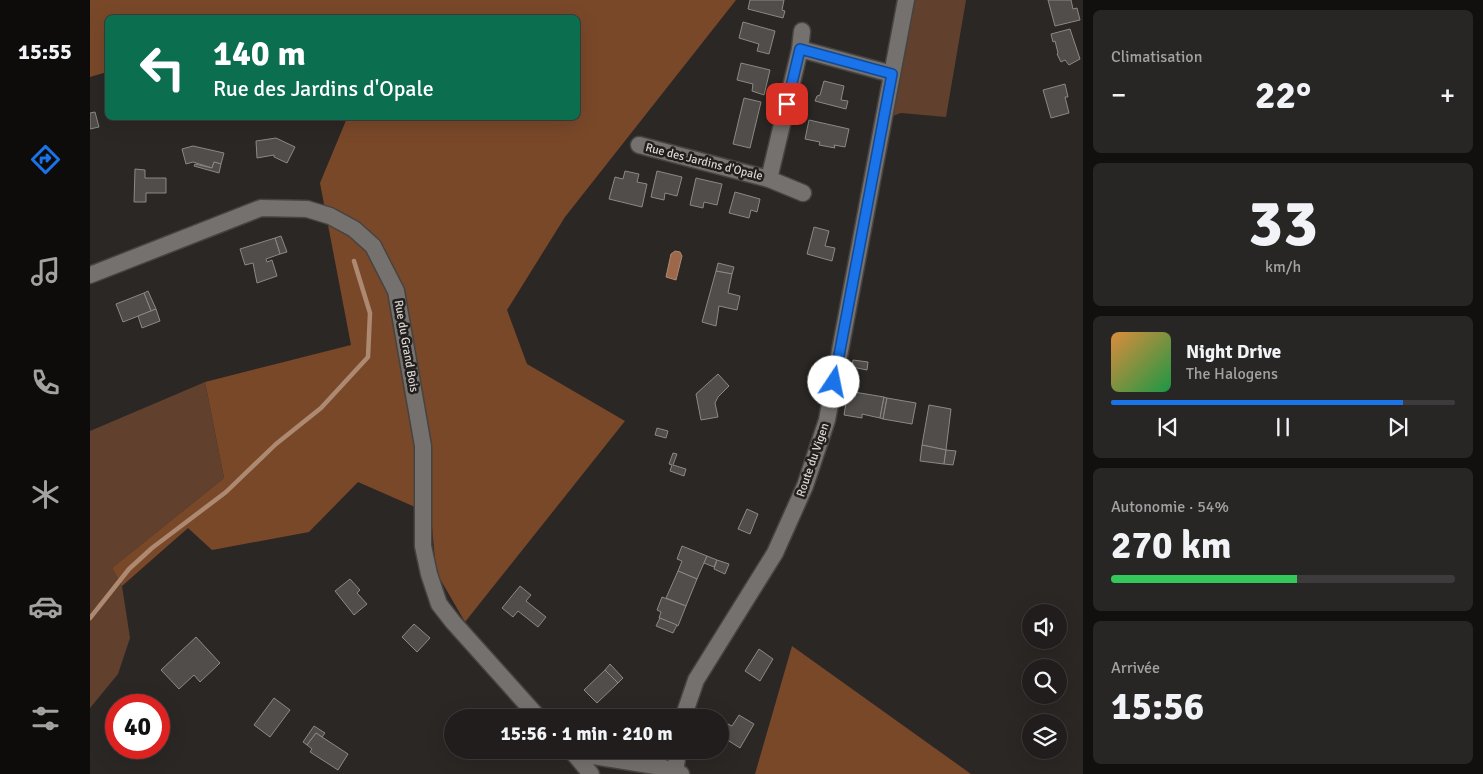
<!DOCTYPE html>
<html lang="fr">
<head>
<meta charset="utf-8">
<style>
  :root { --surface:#201d1c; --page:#282625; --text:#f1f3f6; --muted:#a2a2a3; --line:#3d3b3b; --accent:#1a73e8 }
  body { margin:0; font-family:Signika,sans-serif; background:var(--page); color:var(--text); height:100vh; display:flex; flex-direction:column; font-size:19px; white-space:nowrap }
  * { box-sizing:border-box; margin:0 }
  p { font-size:16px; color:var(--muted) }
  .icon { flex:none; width:28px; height:28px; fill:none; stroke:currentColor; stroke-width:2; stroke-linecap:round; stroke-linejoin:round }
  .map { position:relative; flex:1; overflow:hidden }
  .sheet { display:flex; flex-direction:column; gap:10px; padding:10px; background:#12100f; width:400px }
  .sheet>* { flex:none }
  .top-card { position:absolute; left:15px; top:15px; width:475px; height:105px; border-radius:8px; box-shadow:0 5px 20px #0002,0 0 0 1px var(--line); background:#0b6e4f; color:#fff; overflow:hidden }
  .tools { position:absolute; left:932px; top:604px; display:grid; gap:10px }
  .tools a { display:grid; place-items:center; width:45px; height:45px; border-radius:50%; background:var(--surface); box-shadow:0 5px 20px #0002,0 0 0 1px var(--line); font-size:25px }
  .speed { position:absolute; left:15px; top:694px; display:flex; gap:10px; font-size:25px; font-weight:700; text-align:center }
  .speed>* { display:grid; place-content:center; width:65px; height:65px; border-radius:50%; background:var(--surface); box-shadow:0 5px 20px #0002,0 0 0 1px var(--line); line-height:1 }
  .speed .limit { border:8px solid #d22; background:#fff; color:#111 }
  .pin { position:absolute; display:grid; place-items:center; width:42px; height:42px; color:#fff; margin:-21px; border-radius:10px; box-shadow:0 2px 8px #0006 }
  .me { position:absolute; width:55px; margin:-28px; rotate:11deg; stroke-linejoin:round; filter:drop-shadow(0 0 4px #0008) }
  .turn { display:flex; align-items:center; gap:18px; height:105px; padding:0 25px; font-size:22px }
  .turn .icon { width:65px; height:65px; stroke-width:2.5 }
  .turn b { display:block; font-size:35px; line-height:42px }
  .big { font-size:38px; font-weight:800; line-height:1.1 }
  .sheet .card { flex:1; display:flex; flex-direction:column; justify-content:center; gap:8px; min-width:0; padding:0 18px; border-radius:8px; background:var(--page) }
  .sheet .dial { align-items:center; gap:0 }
  .dial b { font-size:65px; line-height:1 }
  .song { display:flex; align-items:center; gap:15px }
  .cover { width:60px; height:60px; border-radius:8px; background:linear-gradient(135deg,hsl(30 70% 55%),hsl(140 70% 35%)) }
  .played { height:5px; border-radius:2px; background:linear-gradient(90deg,var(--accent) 85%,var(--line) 85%) }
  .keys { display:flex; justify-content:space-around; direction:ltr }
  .heat { display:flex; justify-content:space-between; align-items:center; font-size:28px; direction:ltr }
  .charge { height:8px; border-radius:4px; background:linear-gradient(90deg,#34c759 54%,var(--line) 0) }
  .trip { position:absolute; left:354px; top:709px; width:285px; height:50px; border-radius:25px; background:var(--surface); box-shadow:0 5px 20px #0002,0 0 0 1px var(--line); font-weight:800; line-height:50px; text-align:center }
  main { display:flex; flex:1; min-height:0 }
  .tab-bar { display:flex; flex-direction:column; width:90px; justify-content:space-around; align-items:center; background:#0d0c0b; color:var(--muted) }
  .tab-bar .icon { width:35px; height:35px }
  .tab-bar .active { color:var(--accent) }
  .tab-bar b { font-size:22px; color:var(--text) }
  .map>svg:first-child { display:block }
  .green { fill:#61412d }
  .forest { fill:#794829 }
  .water { fill:#9d6849; stroke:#ae8972 }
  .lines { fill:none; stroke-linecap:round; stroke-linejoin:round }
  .stream { stroke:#ae8972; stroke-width:4.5 }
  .building { fill:#514d4a; stroke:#8d8886 }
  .minor-casing { stroke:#474341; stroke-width:19 }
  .minor { stroke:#75716e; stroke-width:16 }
  .route-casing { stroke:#114b97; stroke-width:12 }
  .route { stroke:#1a73e8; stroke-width:9 }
  .labels { text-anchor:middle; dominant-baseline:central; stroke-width:5; stroke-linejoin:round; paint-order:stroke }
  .street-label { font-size:12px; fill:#d7d5d3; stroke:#221e1c }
</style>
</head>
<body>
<main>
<nav class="tab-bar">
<b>15:55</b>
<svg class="icon active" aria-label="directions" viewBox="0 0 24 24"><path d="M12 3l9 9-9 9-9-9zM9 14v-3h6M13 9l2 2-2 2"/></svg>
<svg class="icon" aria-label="music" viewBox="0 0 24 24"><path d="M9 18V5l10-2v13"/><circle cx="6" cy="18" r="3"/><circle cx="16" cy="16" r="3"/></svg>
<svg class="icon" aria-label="phone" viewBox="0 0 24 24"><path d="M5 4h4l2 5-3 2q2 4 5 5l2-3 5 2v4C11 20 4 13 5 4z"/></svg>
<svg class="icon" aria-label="climate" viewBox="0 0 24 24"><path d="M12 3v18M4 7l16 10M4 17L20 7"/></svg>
<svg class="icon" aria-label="car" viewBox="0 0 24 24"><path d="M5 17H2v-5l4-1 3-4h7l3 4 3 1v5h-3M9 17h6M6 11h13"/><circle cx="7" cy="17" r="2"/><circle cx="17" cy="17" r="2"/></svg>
<svg class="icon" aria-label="filters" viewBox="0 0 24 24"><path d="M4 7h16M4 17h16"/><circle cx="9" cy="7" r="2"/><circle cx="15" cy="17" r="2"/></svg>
</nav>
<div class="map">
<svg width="993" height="774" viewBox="0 0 993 774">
  <rect width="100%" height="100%" fill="#2b2725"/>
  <g class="green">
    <polygon points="820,0 876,0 856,117 811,113 800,117"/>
    <polygon points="115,382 134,478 22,568 32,586 40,638 28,674 0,708 0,431"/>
  </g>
  <g class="forest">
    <polygon points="0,0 646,0 475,217 417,310 437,364 535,421 375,622 346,572 341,514 268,482 219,532 122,550 98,528 32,586 22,568 134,478 115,382 261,345 230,183 257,118 488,118 488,18 18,18 17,72 0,77"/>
    <polygon points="702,646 881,774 665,774"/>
  </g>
  <polygon class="water" points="585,251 590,252 592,256 586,280 576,277 581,254"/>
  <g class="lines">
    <polyline class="stream" points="0,618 39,569 62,548 136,492 186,444 231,408 278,357 280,313 264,261"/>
  </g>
  <g class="building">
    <polygon points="660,0 694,0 692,10 695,11 693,18 658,9"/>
    <polygon points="958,0 981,0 983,9 987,8 990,20 965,26"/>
    <polygon points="653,22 685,31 679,54 667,51 669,44 649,38"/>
    <polygon points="980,29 990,59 979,65 975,60 971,62 967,54 968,53 965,41 963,42 961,34"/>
    <polygon points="651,63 680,70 674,95 662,91 663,84 647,80"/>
    <polygon points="734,81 754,86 751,100 758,101 756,109 725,101 727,96 730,95"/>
    <polygon points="975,84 978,97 975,97 979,113 961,118 953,90"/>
    <polygon points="654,98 671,102 660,148 643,144"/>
    <polygon points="5,112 9,127 0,129 0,113"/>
    <polygon points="719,120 759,129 755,147 744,145 745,148 729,145 730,142 715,139"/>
    <polygon points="186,138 205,147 197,163 184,157 184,155 167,158 166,141"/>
    <polygon points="103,146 134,153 131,164 124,162 122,168 103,162 96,164 92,149"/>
    <polygon points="124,162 131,164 129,173 104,166 105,164 122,168"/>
    <polygon points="45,169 55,170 55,178 76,178 76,193 56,193 56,202 44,202"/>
    <polygon points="535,171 549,174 547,182 557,184 552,207 519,199 525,177 533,179"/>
    <polygon points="567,171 592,177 587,196 575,193 574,200 561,197"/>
    <polygon points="606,178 632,184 627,205 614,202 613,208 600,205"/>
    <polygon points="645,192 670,199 667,212 661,210 659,218 639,213"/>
    <polygon points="724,227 739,231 735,246 745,248 742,261 717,254"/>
    <polygon points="191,236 197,252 190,254 185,238"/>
    <polygon points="185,238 190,254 176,259 177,262 182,260 187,276 167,283 163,263 155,265 150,249"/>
    <polygon points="628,263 644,267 642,274 626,271"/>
    <polygon points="626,271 642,274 638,293 650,296 647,310 629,306 626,326 612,322"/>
    <polygon points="58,291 66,309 61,311 54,293"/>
    <polygon points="54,293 61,311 33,322 26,304"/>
    <polygon points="66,309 70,321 52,328 48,316"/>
    <polygon points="763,360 778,362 777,370 762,367"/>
    <polygon points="628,374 639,386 628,397 625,403 628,417 611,420 606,394"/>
    <polygon points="758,391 794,397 790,418 772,414 772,418 754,415"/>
    <polygon points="794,397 797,398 793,419 790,418"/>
    <polygon points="797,398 826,403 822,424 793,419"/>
    <polygon points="839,405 861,409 856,450 832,445"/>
    <polygon points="567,428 578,431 576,438 565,435"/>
    <polygon points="832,445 856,450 854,464 830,461"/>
    <polygon points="856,450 866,451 863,465 854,464"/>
    <polygon points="583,453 587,454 583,465 596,469 594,476 580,471 582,465 579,464"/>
    <polygon points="657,509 668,514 660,534 648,529"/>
    <polygon points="592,546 617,556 607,579 588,571 592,561 587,559"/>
    <polygon points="617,556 627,560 624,567 614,563"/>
    <polygon points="627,560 639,564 635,574 624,569"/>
    <polygon points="588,571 607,579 596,606 576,598"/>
    <polygon points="260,579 270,590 267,593 277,604 264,615 245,591"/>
    <polygon points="430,586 441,595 436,601 456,617 448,627 428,611 423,617 412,608"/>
    <polygon points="572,597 596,606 588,626 569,618 571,612 567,610"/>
    <polygon points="570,618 587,625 583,633 566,626"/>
    <polygon points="324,624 340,638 327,652 312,637"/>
    <polygon points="106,637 130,663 110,682 104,675 89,689 71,670"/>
    <polygon points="669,649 683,659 670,681 655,671"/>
    <polygon points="520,664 533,678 528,683 515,670"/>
    <polygon points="515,670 528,683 507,703 494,690"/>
    <polygon points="184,698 200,710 180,737 164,725"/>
    <polygon points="379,711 394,716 394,718 377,718"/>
    <polygon points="649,715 664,724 650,748 631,736 638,724 642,726"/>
    <polygon points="224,726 235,733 232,737 226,733 217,745 213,742"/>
    <polygon points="226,733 258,754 248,770 220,752 222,749 217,745"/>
  </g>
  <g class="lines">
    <defs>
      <g id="minor">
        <polyline points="710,49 802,74"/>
        <polyline points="549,145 679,179 713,193"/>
        <polyline points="679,179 710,49 712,31"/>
        <polyline points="0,275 171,208 217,209 240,216 264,229 283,246 306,291 333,446 333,546 339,574 349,604 363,622 449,718"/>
        <polyline points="593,718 606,680 685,553 715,486 737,420 816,0"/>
        <polyline points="481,750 501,774"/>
        <polyline points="484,753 571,767 591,774"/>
        <polyline points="585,774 588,750"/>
      </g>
    </defs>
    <use href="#minor" class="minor-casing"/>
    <use href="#minor" class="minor"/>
  </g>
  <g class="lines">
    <defs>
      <polyline id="route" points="697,104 710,49 802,74 744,382"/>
    </defs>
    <use href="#route" class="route-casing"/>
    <use href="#route" class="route"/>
  </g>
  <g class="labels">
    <g class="street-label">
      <text transform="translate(614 162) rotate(14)">Rue des Jardins d'Opale</text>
      <text transform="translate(316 346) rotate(80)">Rue du Grand Bois</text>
      <text transform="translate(723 460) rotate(-71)">Route du Vigen</text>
    </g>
  </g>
</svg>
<div class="tools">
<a><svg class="icon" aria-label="sound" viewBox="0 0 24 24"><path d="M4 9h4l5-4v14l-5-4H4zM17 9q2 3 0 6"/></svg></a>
<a><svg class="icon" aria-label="search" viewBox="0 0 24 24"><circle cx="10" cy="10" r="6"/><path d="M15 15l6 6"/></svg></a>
<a><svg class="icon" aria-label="layers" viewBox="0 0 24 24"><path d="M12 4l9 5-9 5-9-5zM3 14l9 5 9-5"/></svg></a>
</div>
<div class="speed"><div class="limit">40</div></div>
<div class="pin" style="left:697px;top:104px;background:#d93025"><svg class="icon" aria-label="arrive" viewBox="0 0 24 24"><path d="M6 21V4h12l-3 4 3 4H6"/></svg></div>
<svg class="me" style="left:744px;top:382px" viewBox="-20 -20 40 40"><circle r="19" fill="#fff"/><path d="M0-13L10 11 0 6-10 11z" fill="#1a73e8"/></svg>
<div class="trip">15:56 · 1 min · 210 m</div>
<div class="top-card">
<div class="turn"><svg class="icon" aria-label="left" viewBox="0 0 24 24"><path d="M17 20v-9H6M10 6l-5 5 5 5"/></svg><div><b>140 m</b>Rue des Jardins d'Opale</div></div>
</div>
</div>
<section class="sheet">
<div class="card"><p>Climatisation</p>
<div class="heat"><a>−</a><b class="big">22°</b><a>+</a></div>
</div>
<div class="card dial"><b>33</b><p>km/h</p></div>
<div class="card">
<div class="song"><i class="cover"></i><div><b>Night Drive</b><p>The Halogens</p></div></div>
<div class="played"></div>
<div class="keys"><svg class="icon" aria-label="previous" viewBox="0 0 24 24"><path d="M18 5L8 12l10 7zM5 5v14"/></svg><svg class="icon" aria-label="pause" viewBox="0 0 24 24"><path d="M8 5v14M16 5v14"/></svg><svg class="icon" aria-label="next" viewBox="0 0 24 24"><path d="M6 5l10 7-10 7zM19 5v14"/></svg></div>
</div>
<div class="card"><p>Autonomie · 54%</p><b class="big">270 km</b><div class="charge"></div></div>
<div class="card"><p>Arrivée</p><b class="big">15:56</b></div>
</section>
</main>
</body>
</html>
